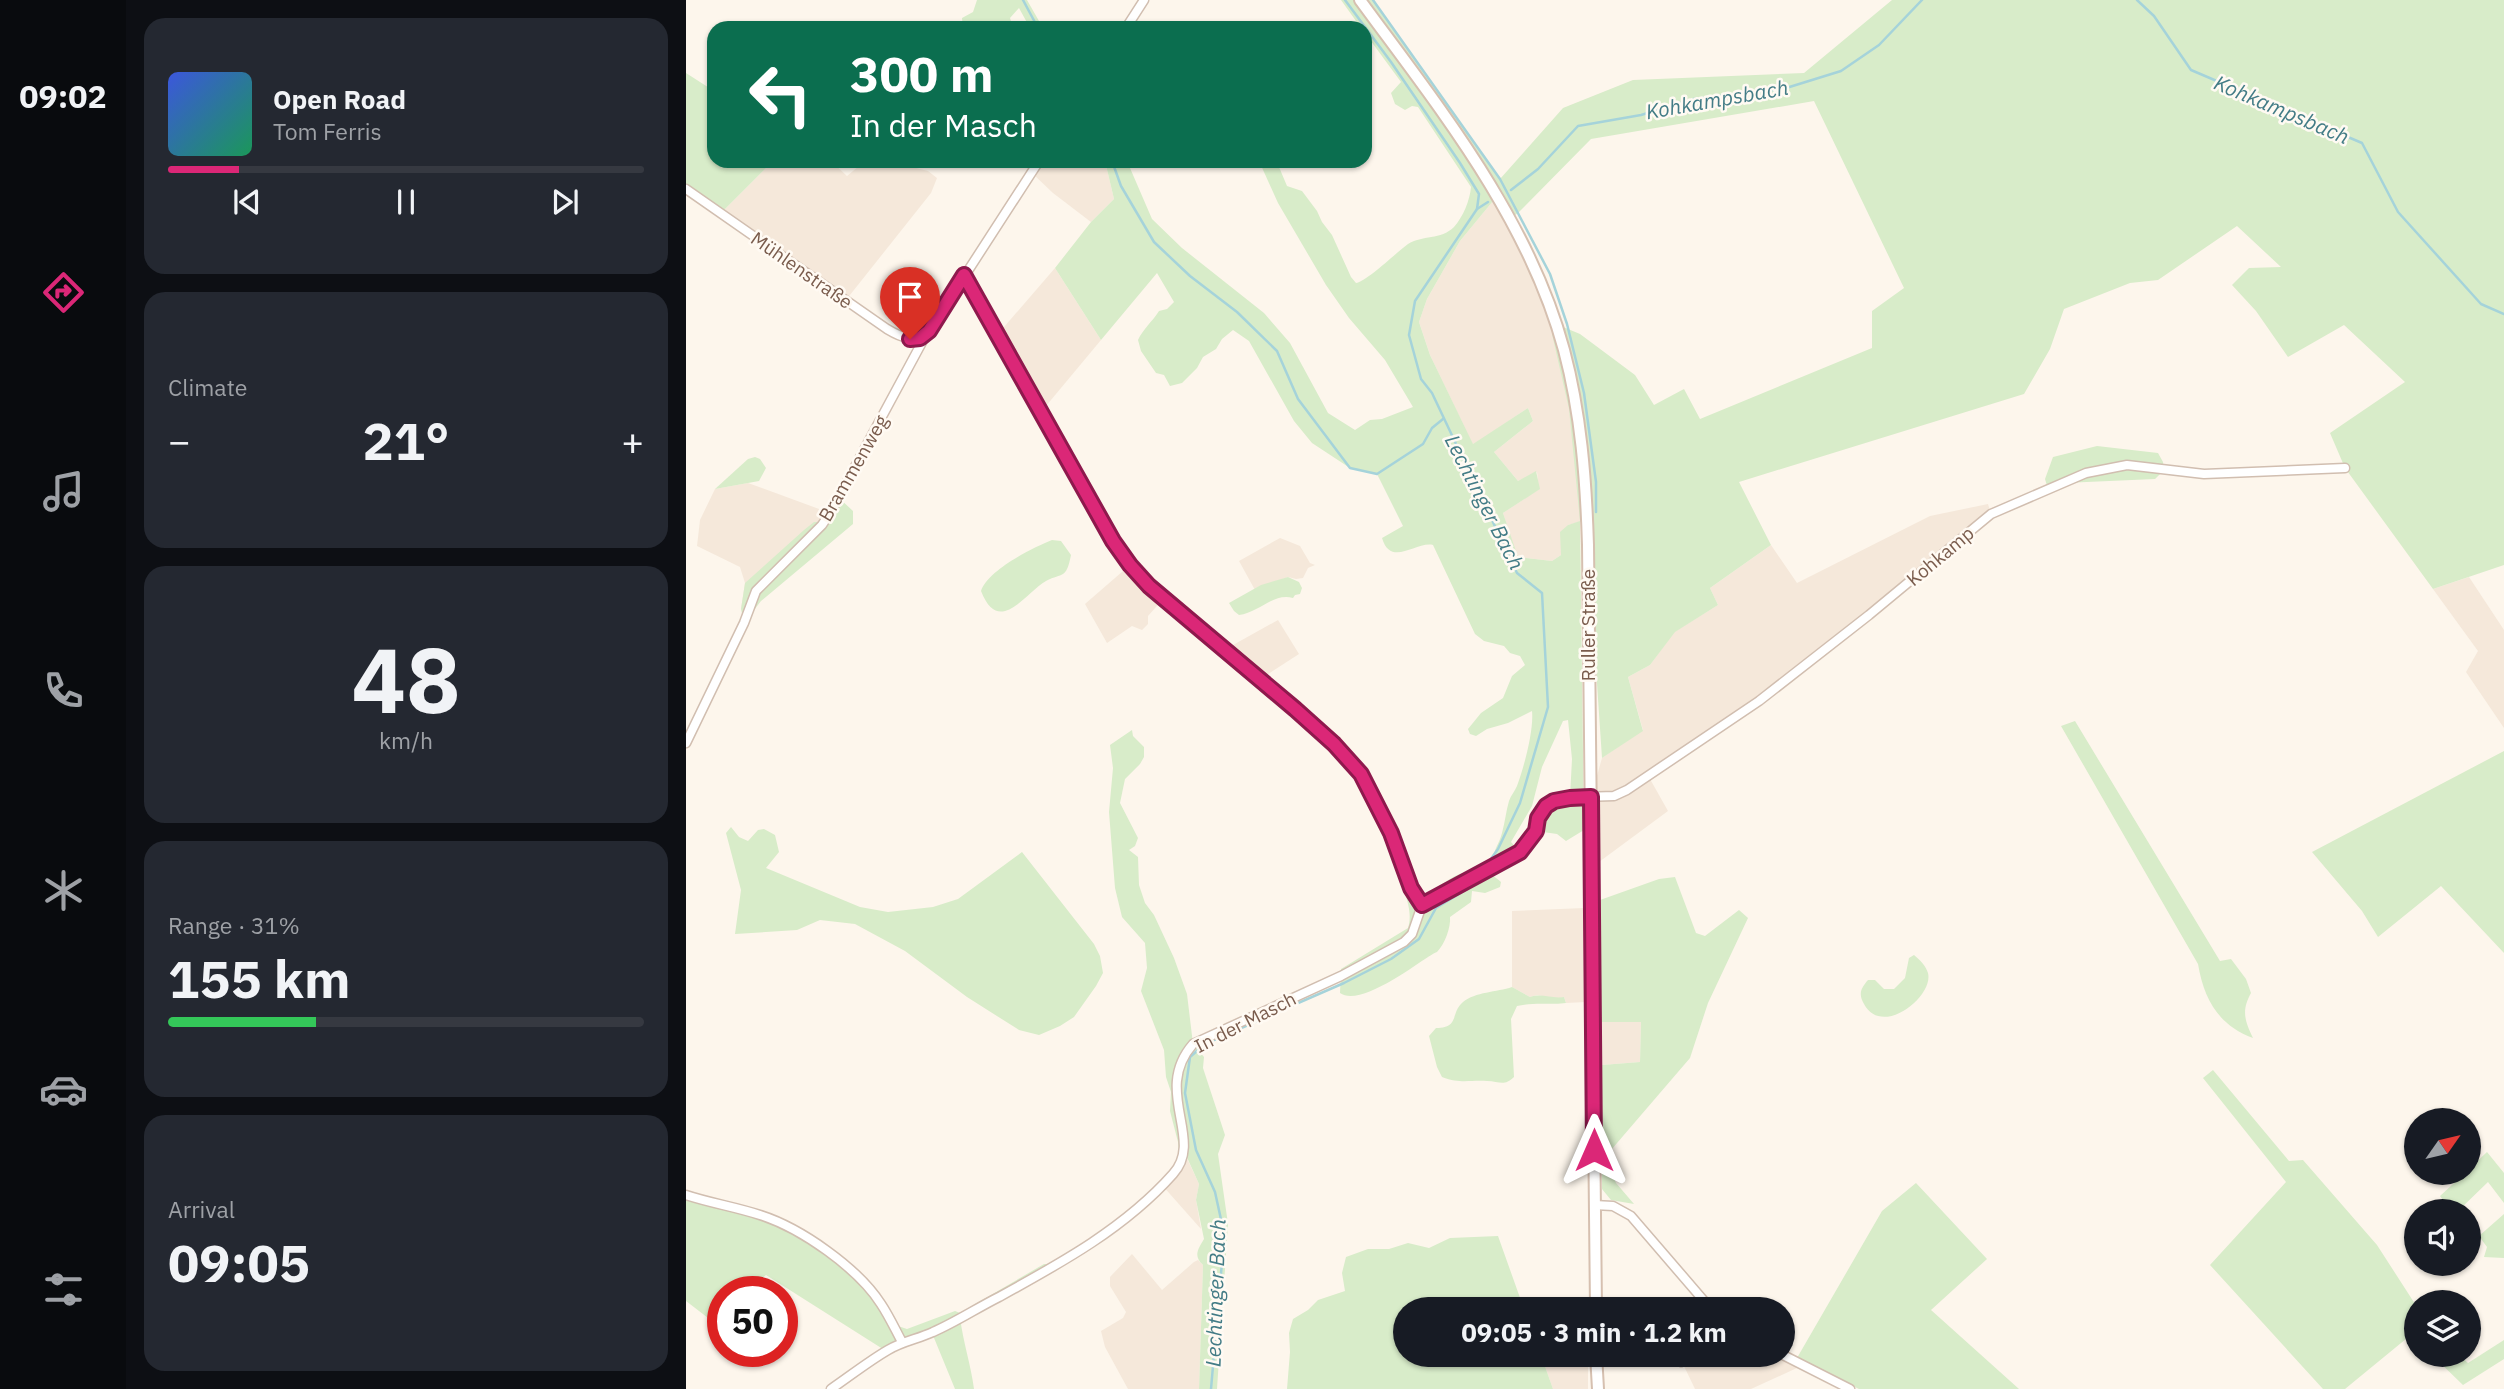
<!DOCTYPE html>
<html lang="en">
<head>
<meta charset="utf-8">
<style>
  :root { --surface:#171b24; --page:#242831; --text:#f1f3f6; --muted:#9ea1a6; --line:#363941; --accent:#db2777 }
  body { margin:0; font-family:"IBM Plex Sans",sans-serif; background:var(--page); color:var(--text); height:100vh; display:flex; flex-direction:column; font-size:26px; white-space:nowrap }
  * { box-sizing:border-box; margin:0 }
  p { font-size:23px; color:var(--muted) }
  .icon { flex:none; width:38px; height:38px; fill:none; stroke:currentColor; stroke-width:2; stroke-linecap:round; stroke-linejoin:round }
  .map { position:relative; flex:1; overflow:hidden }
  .sheet { display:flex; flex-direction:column; gap:18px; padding:18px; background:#0d0f14; width:560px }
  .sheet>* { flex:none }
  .banner { position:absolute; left:21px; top:21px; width:665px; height:147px; border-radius:21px; box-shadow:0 2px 5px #0004; background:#0b6e4f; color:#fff; overflow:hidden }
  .needle { width:46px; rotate:56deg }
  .controls { position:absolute; left:1718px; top:1108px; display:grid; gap:14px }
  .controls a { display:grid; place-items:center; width:77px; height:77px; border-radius:50%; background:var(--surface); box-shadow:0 2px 5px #0004; font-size:35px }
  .speed { position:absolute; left:21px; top:1276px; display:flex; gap:14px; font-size:35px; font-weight:700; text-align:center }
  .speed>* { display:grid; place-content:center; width:91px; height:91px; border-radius:50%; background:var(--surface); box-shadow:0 2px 5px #0004; line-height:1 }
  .speed .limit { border:10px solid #d22; background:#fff; color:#111 }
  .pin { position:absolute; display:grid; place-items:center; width:60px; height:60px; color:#fff; margin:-72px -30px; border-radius:50% 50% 50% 0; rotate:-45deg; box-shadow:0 0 7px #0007 }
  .pin .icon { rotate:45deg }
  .me { position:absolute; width:77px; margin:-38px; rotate:0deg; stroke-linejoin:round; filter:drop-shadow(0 0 5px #0008) }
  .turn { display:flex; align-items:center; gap:24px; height:147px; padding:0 28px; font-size:32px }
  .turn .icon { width:91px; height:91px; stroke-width:2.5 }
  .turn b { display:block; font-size:49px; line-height:60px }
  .big { font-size:52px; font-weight:700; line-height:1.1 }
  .sheet .tile { flex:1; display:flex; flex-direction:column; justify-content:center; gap:10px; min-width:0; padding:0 24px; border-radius:21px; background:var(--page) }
  .sheet .dial { align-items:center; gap:0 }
  .dial b { font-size:91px; line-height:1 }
  .song { display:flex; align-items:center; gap:21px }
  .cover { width:84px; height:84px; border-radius:10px; background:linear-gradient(135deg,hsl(230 70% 55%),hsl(150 70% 35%)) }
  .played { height:7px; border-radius:4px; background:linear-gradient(90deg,var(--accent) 15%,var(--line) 15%) }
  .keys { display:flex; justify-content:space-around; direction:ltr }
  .heat { display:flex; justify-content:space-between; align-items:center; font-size:38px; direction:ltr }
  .charge { height:10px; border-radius:5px; background:linear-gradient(90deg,#34c759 31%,var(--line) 0) }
  .trip { position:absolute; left:707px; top:1297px; width:402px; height:70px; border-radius:35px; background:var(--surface); box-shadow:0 2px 5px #0004; font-weight:700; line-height:70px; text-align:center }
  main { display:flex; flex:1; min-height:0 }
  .tab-bar { display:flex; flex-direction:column; width:126px; justify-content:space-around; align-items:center; background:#090b0e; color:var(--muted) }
  .tab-bar .icon { width:49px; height:49px }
  .tab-bar .on { color:var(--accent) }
  .tab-bar b { font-size:32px; color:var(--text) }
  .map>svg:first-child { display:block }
  .residential { fill:#f5e8da }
  .green { fill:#d8ecc9; fill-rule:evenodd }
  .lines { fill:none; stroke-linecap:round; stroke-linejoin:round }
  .stream { stroke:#a5d3da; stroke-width:2.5 }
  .minor-casing { stroke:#d1beb0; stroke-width:11 }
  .secondary-casing { stroke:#d6c0b0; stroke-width:14 }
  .minor { stroke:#fff; stroke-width:8 }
  .secondary { stroke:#fff; stroke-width:10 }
  .route-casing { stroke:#8e194d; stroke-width:18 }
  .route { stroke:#db2777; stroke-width:12 }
  .labels { text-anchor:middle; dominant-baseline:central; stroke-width:5; stroke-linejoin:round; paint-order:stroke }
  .street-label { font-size:19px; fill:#7a5c4d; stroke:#fffaf3 }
  .water-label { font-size:21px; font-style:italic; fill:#437c86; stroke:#fffaf3 }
</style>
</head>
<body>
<main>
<nav class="tab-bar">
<b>09:02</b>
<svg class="icon on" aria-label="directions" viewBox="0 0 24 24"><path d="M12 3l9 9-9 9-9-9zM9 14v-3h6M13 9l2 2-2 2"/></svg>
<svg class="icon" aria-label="music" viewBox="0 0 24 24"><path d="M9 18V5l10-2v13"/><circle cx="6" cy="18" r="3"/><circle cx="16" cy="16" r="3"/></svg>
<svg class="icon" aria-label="phone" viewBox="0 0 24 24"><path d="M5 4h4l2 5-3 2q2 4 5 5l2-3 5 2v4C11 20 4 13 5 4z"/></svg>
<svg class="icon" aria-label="climate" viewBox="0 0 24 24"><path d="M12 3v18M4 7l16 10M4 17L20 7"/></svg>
<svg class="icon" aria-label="car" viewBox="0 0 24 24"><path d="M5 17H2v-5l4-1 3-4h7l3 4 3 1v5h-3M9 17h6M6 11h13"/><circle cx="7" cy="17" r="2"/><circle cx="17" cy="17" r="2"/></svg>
<svg class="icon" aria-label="filters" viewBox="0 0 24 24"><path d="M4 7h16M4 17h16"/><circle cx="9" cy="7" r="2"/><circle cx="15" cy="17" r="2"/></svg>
</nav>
<section class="sheet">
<div class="tile">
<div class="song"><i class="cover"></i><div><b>Open Road</b><p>Tom Ferris</p></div></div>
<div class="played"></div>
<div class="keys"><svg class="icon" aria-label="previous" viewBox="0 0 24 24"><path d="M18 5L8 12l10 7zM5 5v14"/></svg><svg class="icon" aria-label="pause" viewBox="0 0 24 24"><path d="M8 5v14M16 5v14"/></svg><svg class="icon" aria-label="next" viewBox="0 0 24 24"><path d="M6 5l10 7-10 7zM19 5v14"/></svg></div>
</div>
<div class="tile"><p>Climate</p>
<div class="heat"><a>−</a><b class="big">21°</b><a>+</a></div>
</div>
<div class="tile dial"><b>48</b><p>km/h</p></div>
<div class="tile"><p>Range · 31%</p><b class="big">155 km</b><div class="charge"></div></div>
<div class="tile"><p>Arrival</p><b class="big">09:05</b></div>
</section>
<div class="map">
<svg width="1818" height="1389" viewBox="0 0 1818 1389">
  <rect width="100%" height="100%" fill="#fdf6ec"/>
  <g class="residential">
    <polygon points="87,161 145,161 161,176 179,161 226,161 230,168 242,171 251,178 245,193 160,300 35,213"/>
    <polygon points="353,161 419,161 428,199 405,222 367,193 345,172"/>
    <polygon points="807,201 815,201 870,324 901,520 882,525 875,555 866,561 831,557 817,513 853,489 851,472 832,481 808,452 847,421 842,408 787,445 744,355 733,322 741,299 774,241"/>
    <polygon points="369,268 415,340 355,412 312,334"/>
    <polygon points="62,483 144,513 55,609 59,583 54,567 11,546 14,520 29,489"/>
    <polygon points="1302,504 1305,514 1183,615 964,779 982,811 913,862 905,797 916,758 957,730 942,677 964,665 988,632 1032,605 1024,588 1085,545 1111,583 1244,516"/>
    <polygon points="594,538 614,546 624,563 629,565 622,568 617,578 610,579 602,577 569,590 553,561"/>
    <polygon points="444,565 477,599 462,616 462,624 456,630 446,626 421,643 399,604"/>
    <polygon points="1783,577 1818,630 1818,728 1780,672 1792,651 1747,589"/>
    <polygon points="592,620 613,654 573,680 538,650"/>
    <polygon points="898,908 900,1002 880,1003 878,997 869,999 851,995 844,997 826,987 826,911"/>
    <polygon points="955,1021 954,1062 916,1065 915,1022"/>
    <polygon points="498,1152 513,1184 510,1200 515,1229 476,1185"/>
    <polygon points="446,1254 476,1290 508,1262 512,1260 517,1265 513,1389 442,1389 419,1347 415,1331 437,1318 440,1312 424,1286 424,1277"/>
    <polygon points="1088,1354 1113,1367 1065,1389 1009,1389 997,1364 1018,1355"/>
    <polygon points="855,1355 902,1355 902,1389 867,1389"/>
  </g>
  <g class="green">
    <polygon points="291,0 341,0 357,28 344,28 333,8 324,18 327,28 277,28 276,18 287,12"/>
    <path d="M655 0H687L814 179 877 108 947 80 1118 73 1206 0H1818V565L1747 589 1659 468 1644 433 1719 382 1658 325 1602 357 1570 311 1546 285 1563 268 1595 267 1551 226 1472 280 1444 283 1378 309 1364 349 1338 394 1053 482 1085 545 1024 588 1032 605 989 632 964 665 942 677 957 731 916 758 900 520 894 522 898 830 880 841 871 834 850 831 860 806 884 797 886 759 882 720 877 721 856 767 846 806 825 842 834 852C830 864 823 870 810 869 804 850 812 849 816 833 819 822 820 811 823 801 825 795 829 791 831 786 838 767 848 730 846 711L822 723 801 729 790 736 784 734 782 729 795 713 817 698 826 676 839 665 834 656 824 653 818 646 798 641 789 634 747 545C730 541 705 568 696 538L717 526 691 474 664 468 626 443 608 421 563 341 547 330 536 339 530 349 517 357 511 368 496 383 484 386 478 375 470 373 455 351 452 340C457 329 466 322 473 311L481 309 488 302 471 273 415 340 369 268 405 222 428 199 419 161H441L466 219 496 248 578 313 604 343 642 413 669 430 684 420 696 419 727 407 699 360 663 318 640 285 592 203 573 161H588L593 167 601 186 616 191 631 211 636 222 646 235 665 277 670 283C680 282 711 252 722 244 736 235 755 240 768 227 777 217 784 200 785 187L732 107 726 106 719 110 709 104 705 93 715 82 679 33V28H675ZM1128 101 1218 288 1186 311V348L1014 419 998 389 968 405 949 375 894 334 870 324 866 334 883 409 894 521 882 525 874 532 875 555 866 561 832 557 817 513 854 489 850 471 832 481 808 452 847 421 842 408 787 444 744 355 733 322 741 299 774 241 807 201H815L825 218 832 213 905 139Z"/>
    <polygon points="0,73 28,91 28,161 87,161 35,213 0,189"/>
    <polygon points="1411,446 1472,453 1477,462 1478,470 1469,479 1378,483 1362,489 1359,479 1367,457"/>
    <polygon points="69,457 74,459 80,468 73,481 29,489 62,459"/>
    <polygon points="153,498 167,511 167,524 75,601 58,623 55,609 59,583 118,530 128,522 138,522"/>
    <path d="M366 540 375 541 385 555C380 580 377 572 360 581 339 593 313 637 295 591 302 570 346 548 366 540Z"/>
    <path d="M602 577 613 582 616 588 614 594 609 595 607 598C588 592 573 613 553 615L548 611 543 603 575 585Z"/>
    <path d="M1389 721 1534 961 1545 959 1560 979 1565 993C1555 1011 1559 1021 1567 1038 1532 1025 1518 999 1512 964L1375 726Z"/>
    <path d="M446 730 447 736 458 747V757L454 764 439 779 434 803 452 838 449 846 443 850 452 857 453 885 459 903 468 915 488 958 501 994 507 1044 518 1057 517 1068 539 1135 532 1154 542 1224 531 1389H513L517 1265C507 1256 512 1249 518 1239L510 1200 513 1184 499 1153 490 1163 493 1154 492 1142 484 1111 485 1092 480 1077 478 1050 455 991 461 968 459 943 436 917 429 888 423 812 427 768 424 745Z"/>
    <polygon points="1818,751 1818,953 1755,886 1692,937 1676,911 1626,852"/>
    <polygon points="45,827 53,837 62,841 72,830 78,829 89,835 93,852 80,868 174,907 202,912 247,907 272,899 336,852 408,944 414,956 417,973 410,986 388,1017 374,1026 353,1035 333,1030 281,997 219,951 169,924 134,920 111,930 49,934 55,890 40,833"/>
    <path d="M714 857 724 863 730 882 725 888 736 905 748 899 747 891C768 874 792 860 815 882L814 887 799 893 786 891 785 902 764 917C765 927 759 944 751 952 750 952 742 957 742 957 725 968 673 1007 654 993L655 969 722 928C729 910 714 881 707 863Z"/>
    <polygon points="989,877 1010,933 1019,936 1053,910 1062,918 1022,1003 1004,1058 919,1157 930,1183 948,1204 925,1200 916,1189 916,1065 954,1062 955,1022 915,1022 914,900 973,879"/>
    <path d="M1228 955C1234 960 1240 966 1242 973 1248 996 1196 1038 1178 1004 1172 994 1175 988 1182 980H1189L1198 989H1208L1219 978 1223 958Z"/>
    <path d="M826 987 844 997C856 993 866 999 878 997L880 1003C864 1005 847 1002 831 1006L825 1019 828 1077C818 1087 813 1081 801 1081 782 1080 775 1084 756 1077L751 1067 743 1036 750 1028C774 1028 764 1013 777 1002 789 992 811 992 826 987Z"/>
    <polygon points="1527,1070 1603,1161 1617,1160 1691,1245 1731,1307 1731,1339 1726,1334 1659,1389 1637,1389 1524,1265 1600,1182 1517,1078"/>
    <polygon points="1801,1152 1818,1173 1818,1203 1802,1182 1772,1211 1766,1211 1754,1196 1779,1173 1783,1172 1783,1169"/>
    <polygon points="1230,1183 1301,1259 1245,1310 1333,1389 1173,1389 1111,1358 1196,1211"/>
    <path d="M0 1195 108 1229 180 1286 206 1324 221 1329 269 1311 274 1313 358 1264 371 1265 274 1317C277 1342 285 1365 288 1389H269L246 1333 200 1351 80 1275 60 1291 37 1292V1311L26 1321 0 1301Z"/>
    <polygon points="1818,1214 1818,1258 1798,1257 1801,1247 1793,1236"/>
    <polygon points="812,1236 838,1309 719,1309 719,1354 855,1355 867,1389 601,1389 604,1352 603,1333 607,1319 622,1310 632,1300 659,1291 656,1273 660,1257 682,1249 703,1249 722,1243 743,1248 764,1238"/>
    <polygon points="1818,1340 1818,1359 1777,1385 1746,1355 1773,1355 1782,1363"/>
  </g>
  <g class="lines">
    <g class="stream">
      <polyline points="337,0 352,28"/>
      <polyline points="659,0 705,62 774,163 793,194 791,209"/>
      <polyline points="687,0 814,179 864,274 881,324 898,393 910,482 910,512"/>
      <polyline points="1451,0 1468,16 1505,70 1676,143 1712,212 1795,304 1818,314"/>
      <polyline points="426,161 435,186 468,242 504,276 551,312 591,351 612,399 664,468 691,474 737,444 746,428 757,419"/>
      <polyline points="825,190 852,169 892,126 955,115 1008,99 1097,89 1155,71 1193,45 1236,0"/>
      <polyline points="802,202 791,209 729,301 723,335 735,379 746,393 831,573 856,593 862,707 834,803 812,849 802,863"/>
      <polyline points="525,1389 536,1262 536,1224 529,1192 510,1150 499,1093 504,1057 519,1044 658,983 705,959 733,939 750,908 804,875"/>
    </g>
    <defs>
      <g id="minor">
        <polyline points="440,28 458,0"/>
        <path d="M0 189 201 329C216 338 228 343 243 331L353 161"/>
        <polyline points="278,275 427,541 444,565 463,586 609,709 648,744 675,774 705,833 725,888 736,905"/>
        <polyline points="0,743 58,623 70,591 136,525 144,513 241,333"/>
        <path d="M0 1195C24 1203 50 1207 74 1215 115 1228 172 1268 195 1304 203 1316 209 1329 216 1342"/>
        <polyline points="908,1205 927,1206 945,1216 1025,1309"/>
        <polyline points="1095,1354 1164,1389"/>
        <polyline points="995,1362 1011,1354"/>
        <path d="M145 1389C164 1376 183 1361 202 1350 217 1341 232 1339 247 1332 270 1322 291 1308 313 1297 375 1263 439 1228 487 1174 519 1139 466 1091 507 1044L655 976 718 942 726 934 736 905 834 852 850 831 852 818 860 806 868 801 897 797 928 796 941 790 1073 701 1183 615 1305 514 1400 473 1441 465 1518 474 1659 468"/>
      </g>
      <g id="secondary">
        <path d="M674 0C754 109 842 217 878 350 895 414 900 479 902 545L910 1309"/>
        <polyline points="910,1354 912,1389"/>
      </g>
    </defs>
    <use href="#minor" class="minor-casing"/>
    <use href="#secondary" class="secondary-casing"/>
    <use href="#minor" class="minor"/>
    <use href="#secondary" class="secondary"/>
  </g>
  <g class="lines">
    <defs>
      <polyline id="route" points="224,339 234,338 243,331 278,275 427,541 444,565 463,586 609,709 648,744 675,774 705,833 725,888 736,905 834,852 850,831 852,818 860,806 868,801 884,798 905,797 908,1150"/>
    </defs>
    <use href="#route" class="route-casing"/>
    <use href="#route" class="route"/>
  </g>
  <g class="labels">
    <g class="street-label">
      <text transform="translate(116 270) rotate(35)">Mühlenstraße</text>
      <text transform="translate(167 468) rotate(-60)">Brammenweg</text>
      <text transform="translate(1254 556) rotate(-40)">Kohkamp</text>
      <text transform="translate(902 625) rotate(-90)">Ruller Straße</text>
      <text transform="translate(559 1022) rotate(-27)">In der Masch</text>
    </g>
    <g class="water-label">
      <text transform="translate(1031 99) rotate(-10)">Kohkampsbach</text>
      <text transform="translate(1596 109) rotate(23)">Kohkampsbach</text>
      <text transform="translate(799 502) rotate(63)">Lechtinger Bach</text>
      <text transform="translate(529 1293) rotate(-88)">Lechtinger Bach</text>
    </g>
  </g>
</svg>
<div class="controls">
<a><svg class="needle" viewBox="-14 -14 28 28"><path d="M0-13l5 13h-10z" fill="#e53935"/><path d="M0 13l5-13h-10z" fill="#9ea1a6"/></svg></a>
<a><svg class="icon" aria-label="sound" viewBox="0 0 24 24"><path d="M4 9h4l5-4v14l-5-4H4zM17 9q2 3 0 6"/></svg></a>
<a><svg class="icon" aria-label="layers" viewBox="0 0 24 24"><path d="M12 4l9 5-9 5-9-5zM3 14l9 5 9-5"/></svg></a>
</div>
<div class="speed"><div class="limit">50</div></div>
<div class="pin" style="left:224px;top:339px;background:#d93025"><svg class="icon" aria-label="arrive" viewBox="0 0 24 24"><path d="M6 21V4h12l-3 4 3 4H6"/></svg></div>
<svg class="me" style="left:908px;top:1150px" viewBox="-20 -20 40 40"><path d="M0-17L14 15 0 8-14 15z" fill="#db2777" stroke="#fff" stroke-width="4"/></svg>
<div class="trip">09:05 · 3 min · 1.2 km</div>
<div class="banner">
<div class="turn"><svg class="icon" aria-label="left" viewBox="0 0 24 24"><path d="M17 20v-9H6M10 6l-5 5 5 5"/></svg><div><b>300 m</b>In der Masch</div></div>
</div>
</div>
</main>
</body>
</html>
